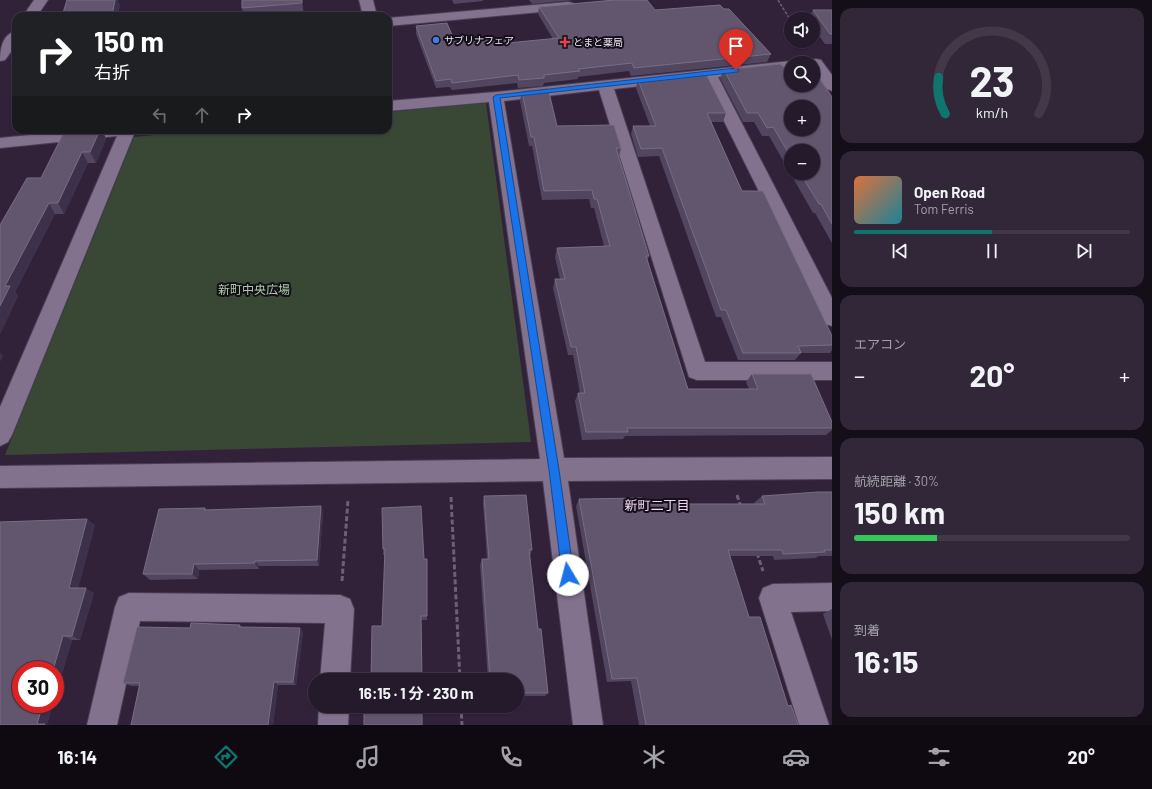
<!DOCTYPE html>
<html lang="ja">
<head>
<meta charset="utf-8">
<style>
  :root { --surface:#251a2c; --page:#312738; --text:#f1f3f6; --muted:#a3a1a9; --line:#423848; --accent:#0f766e }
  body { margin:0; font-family:Barlow,"Noto Sans JP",sans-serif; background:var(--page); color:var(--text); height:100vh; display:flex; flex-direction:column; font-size:15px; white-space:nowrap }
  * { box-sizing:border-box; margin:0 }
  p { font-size:13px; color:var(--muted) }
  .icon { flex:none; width:22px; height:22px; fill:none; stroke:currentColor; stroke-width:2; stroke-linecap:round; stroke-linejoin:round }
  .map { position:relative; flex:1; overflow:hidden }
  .details { display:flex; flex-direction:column; gap:8px; padding:8px; background:#140e18; width:320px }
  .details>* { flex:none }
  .hud { position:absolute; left:12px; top:12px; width:380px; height:122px; border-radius:12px; box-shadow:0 1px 3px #0004,0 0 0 1px var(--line); background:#202124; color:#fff; overflow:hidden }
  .controls { position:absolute; left:784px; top:12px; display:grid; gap:8px }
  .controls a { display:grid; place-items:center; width:36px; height:36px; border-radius:50%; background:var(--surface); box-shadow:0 1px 3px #0004,0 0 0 1px var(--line); font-size:20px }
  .speed { position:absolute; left:12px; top:661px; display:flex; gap:8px; font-size:20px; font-weight:700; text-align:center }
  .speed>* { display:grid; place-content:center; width:52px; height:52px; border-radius:50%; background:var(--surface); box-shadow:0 1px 3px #0004,0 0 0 1px var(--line); line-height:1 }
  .speed .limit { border:6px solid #d22; background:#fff; color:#111 }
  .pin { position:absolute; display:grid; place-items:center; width:34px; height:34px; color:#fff; margin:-41px -17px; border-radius:50% 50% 50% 0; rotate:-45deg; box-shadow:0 0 4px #0007 }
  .pin .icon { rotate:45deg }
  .me { position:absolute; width:44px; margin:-22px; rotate:352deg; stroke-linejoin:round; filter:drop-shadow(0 0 3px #0008) }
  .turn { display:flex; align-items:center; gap:14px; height:84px; padding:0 16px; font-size:18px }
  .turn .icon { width:52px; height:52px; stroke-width:2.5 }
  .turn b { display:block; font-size:28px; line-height:34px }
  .lanes { display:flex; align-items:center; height:38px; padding:0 16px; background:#0003; justify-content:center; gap:20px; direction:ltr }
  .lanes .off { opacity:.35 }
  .big { font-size:30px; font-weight:700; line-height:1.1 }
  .details .widget { flex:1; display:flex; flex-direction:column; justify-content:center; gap:6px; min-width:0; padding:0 14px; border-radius:12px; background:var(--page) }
  .details .dial { align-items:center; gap:0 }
  .dial svg { height:104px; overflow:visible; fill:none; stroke:var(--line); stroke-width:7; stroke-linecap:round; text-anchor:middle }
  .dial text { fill:var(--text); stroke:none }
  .song { display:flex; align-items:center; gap:12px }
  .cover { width:48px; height:48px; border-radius:6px; background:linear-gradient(135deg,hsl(20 70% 55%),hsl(190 70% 35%)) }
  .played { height:4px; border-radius:2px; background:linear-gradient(90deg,var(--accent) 50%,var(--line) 50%) }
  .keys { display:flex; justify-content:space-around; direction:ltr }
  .heat { display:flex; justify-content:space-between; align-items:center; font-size:22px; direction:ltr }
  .charge { height:6px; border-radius:3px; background:linear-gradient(90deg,#34c759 30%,var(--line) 0) }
  .trip { position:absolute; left:308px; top:673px; width:216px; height:40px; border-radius:20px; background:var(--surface); box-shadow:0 1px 3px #0004,0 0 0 1px var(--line); font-weight:700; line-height:40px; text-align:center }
  .menu { display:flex; height:64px; justify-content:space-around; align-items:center; background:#0f0a12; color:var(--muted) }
  .menu .icon { width:28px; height:28px }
  .menu .current { color:var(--accent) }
  .menu b { font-size:18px; color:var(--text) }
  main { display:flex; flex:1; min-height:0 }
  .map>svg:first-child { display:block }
  .green { fill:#394835 }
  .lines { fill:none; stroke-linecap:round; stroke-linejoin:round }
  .minor-casing { stroke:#4b3f54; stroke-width:2 }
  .tertiary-casing { stroke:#4b3f54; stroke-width:2 }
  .path-far1 { stroke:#6d6075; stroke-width:1.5; stroke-dasharray:3 1.5; stroke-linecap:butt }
  .path { stroke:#6d6075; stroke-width:3; stroke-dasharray:5 2.5; stroke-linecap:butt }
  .minor { fill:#82728e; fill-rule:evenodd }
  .tertiary { fill:#82728e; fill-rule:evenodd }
  .wall { fill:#51455f; fill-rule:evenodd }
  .shaded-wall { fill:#3d304a }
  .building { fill:#62566f; stroke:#786d84; fill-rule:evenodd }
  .route { fill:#1a73e8; stroke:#114b97 }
  .shop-dot { fill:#3f7fe0; stroke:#150f19; stroke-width:1.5 }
  .health-dot { fill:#e0444e; stroke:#150f19; stroke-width:1.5 }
  .labels { text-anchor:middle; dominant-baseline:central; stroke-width:4; stroke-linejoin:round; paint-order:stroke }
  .far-poi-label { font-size:10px; fill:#eee5f5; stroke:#150f19; text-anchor:start }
  .park-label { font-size:12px; fill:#a9cda2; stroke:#150f19 }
  .neighbourhood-label { font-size:13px; fill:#f2d4f9; stroke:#150f19 }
</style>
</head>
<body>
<main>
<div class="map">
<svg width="832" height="725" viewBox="0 0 832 725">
  <rect width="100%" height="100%" fill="#31223a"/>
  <polygon class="green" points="486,103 531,442 5,455 134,137 207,130 388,130 388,112"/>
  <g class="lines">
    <defs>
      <g id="minor">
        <polygon points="359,0 373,0 377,16 363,16"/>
        <path d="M816 59 821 60 832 75V91L827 89C821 81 813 73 813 63H806L808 60Z"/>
        <polygon points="791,61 797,63 791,63 791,69 718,77 832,298 832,326 825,324 822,318 703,79 614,89 705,362 832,362 832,380 697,380 689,377 599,90 504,101 564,458 832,457 832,479 568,481 603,725 573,725 543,481 0,488 0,466 540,459 489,102 388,111 388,101 496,92"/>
        <polygon points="80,130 139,130 134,134 12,435 8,442 0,446 0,407 117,136 0,148 0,138"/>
        <polygon points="832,583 832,611 791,612 829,725 799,725 759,598 763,588 773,584"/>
        <polygon points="129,593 340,595 350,599 354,609 350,680 320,680 325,623 140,621 117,725 87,725 115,607 119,597"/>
        <polygon points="319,706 349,706 348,725 318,725"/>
      </g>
      <g id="tertiary">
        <polygon points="34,0 48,0 37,16 23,16"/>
        <polygon points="568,2 573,3 575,6 573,9 388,26 388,18"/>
        <path d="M16 31V45L5 60 0 61C0 50 2 34 16 31Z"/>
      </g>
    </defs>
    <use href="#minor" class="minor-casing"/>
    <use href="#tertiary" class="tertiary-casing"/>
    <polyline class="path-far1" points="778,0 791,21"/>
    <g class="path">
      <polyline points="737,495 741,507"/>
      <polyline points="451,497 460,680"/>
      <polyline points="757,553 763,571"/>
      <polyline points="342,581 348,500"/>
      <polyline points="461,706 462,725"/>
    </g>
    <use href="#minor" class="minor"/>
    <use href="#tertiary" class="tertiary"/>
  </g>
  <g class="wall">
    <polygon points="302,0 304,16 244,16 242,8"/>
    <polygon points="452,0 483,0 483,1 454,4"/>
    <polygon points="529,0 574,0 532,4"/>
    <polygon points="539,7 655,10 771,54 767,62 631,76 629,71 578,77 578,79 544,83 543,86 518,88 517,83 452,90 450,87 436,88 416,34 416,26 455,42 507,43 553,39 538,14"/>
    <polygon points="813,10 832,10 832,44 825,44 813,27 813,19 808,19"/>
    <path d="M785 68 832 97V243L815 213H813L769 136H762L754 122H743L720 78 724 70ZM791 151 813 173H791Z"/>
    <polygon points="638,80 726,113 723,122 711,122 742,191 832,336 832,350 830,353 801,353 795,360 738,360 721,317 716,317 659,156 638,157 631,134 633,126 650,126 636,88"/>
    <polygon points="522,91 557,126 621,148 619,156 649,256 647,261 688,389 749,389 746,382 752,374 832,422 832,430 826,435 625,436 623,439 582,440 575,401 578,393 580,393 573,355 568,355 553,288 555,279 560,279 555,257 557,248 604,246 594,208 591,208 589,199 542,200 532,146 529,146 520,101"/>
    <polygon points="23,130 65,130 26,134"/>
    <polygon points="80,130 102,130 106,139 96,163 88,163 64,214 55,214 15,292 18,296 0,334 41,178"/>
    <polygon points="832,492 832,556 819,556 815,558 774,560 773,556 730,556 749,617 788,706 798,725 639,725 631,681 607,682 576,506 579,499 643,504 754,504 754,503 762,496"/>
    <polygon points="484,496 532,550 530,556 538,629 548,693 545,696 517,696 517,680 488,680 480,565 482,559 487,559 483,503"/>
    <polygon points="321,506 323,513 319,566 259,566 259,569 199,570 198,579 150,580 143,574 205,508 207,510"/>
    <polygon points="382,508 427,616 427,620 421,620 422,680 382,626 385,555 383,555 383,549"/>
    <polygon points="95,525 78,588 94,593 80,640 72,640 47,724 0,725"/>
    <polygon points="832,609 832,640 823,614"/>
    <polygon points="240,625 242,627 303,632 296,685 278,685 273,725 131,725 139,686 131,686 123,683"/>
  </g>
  <g class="shaded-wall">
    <polygon points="115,0 118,0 120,5 118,16 112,16"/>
    <polygon points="100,130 102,130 106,139 96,163 90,152"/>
    <polygon points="82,152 88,163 64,214 58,203"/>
    <polygon points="49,203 55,214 15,292 18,296 0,334 0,306 5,286"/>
    <polygon points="0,352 3,356 0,362"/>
    <polygon points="321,506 323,513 319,566 317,560"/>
    <polygon points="87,519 95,525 77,593 69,588"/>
    <polygon points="255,561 259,566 259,569 255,563"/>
    <polygon points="194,564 199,570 198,579 192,574"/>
    <polygon points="86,588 94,593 80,640 72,636"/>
    <polygon points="300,628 303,632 296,685 293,682"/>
    <polygon points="63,636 72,640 55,698 55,670 53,670"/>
    <polygon points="274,682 278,685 273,725 268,725"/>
    <polygon points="43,704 53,704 47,724 51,725 43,725 37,724"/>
  </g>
  <g class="building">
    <polygon points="67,0 115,0 112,16 62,16"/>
    <polygon points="242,0 302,0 302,3 242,8"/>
    <polygon points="614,0 647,0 655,10 720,5 724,9 729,9 771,54 634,68 632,63 578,69 580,71 544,75 544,78 519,80 518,75 452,83 451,79 436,81 416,26 447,23 455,42 504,38 507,43 559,38 539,7"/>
    <polygon points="813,10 832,10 832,34 830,34"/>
    <path d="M780 64 785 68H791V85H813V69L832 97V224L821 204H819L800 173H813V151H791V157L773 127 767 128 758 113H747L724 70ZM791 107H813V129H791Z"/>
    <polygon points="705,72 726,113 707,113 742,191 763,191 832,336 832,345 798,346 801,353 743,353 726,310 721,310 662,148 641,149 633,126 656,126 638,80"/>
    <polygon points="548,88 557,126 614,125 621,148 616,148 649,256 646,256 688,389 758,389 752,374 811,374 832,422 832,428 627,428 628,432 586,432 578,393 585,393 576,347 571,347 555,279 565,279 557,248 610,246 597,199 594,199 592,190 544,191 534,137 531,137 522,91"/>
    <polygon points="80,130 100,130 90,152 82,152 58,203 49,203 5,286 10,286 0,306 0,225 27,178 41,178 64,132"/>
    <polygon points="818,492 832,492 832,550 824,550 825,552 783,554 782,550 728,550 749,617 760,617 788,706 791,705 798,725 646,725 637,678 612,679 579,499 642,498 643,504 765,504 762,496"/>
    <polygon points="526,495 532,550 529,550 538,629 541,629 548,693 517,693 517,680 490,680 482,559 489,559 484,496"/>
    <polygon points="321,506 317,560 255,561 255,563 194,564 192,574 143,574 159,509 205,508 204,510"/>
    <polygon points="421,506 424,559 427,559 427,616 421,616 422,680 371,680 372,626 382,626 385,549 383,549 382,508"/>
    <polygon points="87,519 69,588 86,588 72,636 63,636 53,670 21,670 21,704 43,704 37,724 45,724 44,725 0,725 0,522"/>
    <polygon points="191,623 240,625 239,627 300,628 293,682 274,682 268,725 131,725 140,683 123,683 137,627 190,628"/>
    <rect x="364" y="706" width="58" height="19"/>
  </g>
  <polygon class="route" points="736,68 739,70 738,72 500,98 559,470 574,575 572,579 568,581 564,579 562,575 549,470 493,97 496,95"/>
  <circle class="shop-dot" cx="436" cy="40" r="4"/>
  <path class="health-dot" d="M563 36h4v4h4v4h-4v4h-4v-4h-4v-4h4z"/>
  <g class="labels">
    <g class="far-poi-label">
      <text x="444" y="40">サブリナフェア</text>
      <text x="573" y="42">とまと薬局</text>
    </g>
    <g class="park-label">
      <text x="254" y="289">新町中央広場</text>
    </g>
    <g class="neighbourhood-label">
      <text x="657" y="505">新町二丁目</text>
    </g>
  </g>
</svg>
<div class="controls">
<a><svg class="icon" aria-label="sound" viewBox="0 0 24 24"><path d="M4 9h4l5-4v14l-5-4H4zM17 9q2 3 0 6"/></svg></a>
<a><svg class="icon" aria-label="search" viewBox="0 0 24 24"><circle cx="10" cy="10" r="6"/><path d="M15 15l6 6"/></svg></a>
<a>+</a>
<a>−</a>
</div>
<div class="speed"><div class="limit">30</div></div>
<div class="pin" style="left:736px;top:70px;background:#d93025"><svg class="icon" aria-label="arrive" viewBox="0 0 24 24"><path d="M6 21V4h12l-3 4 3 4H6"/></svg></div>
<svg class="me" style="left:568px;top:575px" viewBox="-20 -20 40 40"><circle r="19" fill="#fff"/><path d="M0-13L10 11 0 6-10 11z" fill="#1a73e8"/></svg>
<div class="trip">16:15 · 1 分 · 230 m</div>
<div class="hud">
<div class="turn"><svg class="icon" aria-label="right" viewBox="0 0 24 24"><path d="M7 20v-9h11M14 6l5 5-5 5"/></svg><div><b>150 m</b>右折</div></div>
<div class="lanes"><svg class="icon off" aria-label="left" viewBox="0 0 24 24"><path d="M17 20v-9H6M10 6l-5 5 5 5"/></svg><svg class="icon off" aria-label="ahead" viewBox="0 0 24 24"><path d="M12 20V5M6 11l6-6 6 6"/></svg><svg class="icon" aria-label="right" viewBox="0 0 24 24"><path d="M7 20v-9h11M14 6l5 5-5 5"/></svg></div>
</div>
</div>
<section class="details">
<div class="widget dial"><svg viewBox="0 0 100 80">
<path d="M14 69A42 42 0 1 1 86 69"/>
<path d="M14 69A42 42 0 0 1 9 41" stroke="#0f766e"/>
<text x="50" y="56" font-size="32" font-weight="700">23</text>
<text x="50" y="72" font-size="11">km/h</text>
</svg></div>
<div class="widget">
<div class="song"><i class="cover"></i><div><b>Open Road</b><p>Tom Ferris</p></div></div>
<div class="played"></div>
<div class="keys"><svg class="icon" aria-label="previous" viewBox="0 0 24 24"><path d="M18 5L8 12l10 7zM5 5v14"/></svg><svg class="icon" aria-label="pause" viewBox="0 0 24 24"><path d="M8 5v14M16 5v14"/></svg><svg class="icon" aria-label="next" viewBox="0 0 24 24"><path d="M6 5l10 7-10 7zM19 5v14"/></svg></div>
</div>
<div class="widget"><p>エアコン</p>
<div class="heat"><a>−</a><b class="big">20°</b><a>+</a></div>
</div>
<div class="widget"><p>航続距離 · 30%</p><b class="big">150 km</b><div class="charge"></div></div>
<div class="widget"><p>到着</p><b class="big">16:15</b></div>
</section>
</main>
<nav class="menu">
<b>16:14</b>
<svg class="icon current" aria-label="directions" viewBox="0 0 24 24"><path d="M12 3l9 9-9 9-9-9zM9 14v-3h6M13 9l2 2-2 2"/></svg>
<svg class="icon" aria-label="music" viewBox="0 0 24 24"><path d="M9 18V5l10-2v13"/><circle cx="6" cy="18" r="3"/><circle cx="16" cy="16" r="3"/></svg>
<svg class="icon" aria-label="phone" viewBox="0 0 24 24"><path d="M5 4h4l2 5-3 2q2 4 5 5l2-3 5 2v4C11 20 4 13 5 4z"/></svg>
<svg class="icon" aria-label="climate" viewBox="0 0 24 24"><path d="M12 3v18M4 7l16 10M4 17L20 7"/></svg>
<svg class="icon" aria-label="car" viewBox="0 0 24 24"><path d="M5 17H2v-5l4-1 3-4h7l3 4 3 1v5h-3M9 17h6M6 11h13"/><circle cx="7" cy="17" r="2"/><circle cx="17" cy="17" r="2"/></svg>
<svg class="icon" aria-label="filters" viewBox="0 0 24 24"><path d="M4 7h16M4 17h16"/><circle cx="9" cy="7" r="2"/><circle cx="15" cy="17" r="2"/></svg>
<b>20°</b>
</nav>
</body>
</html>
